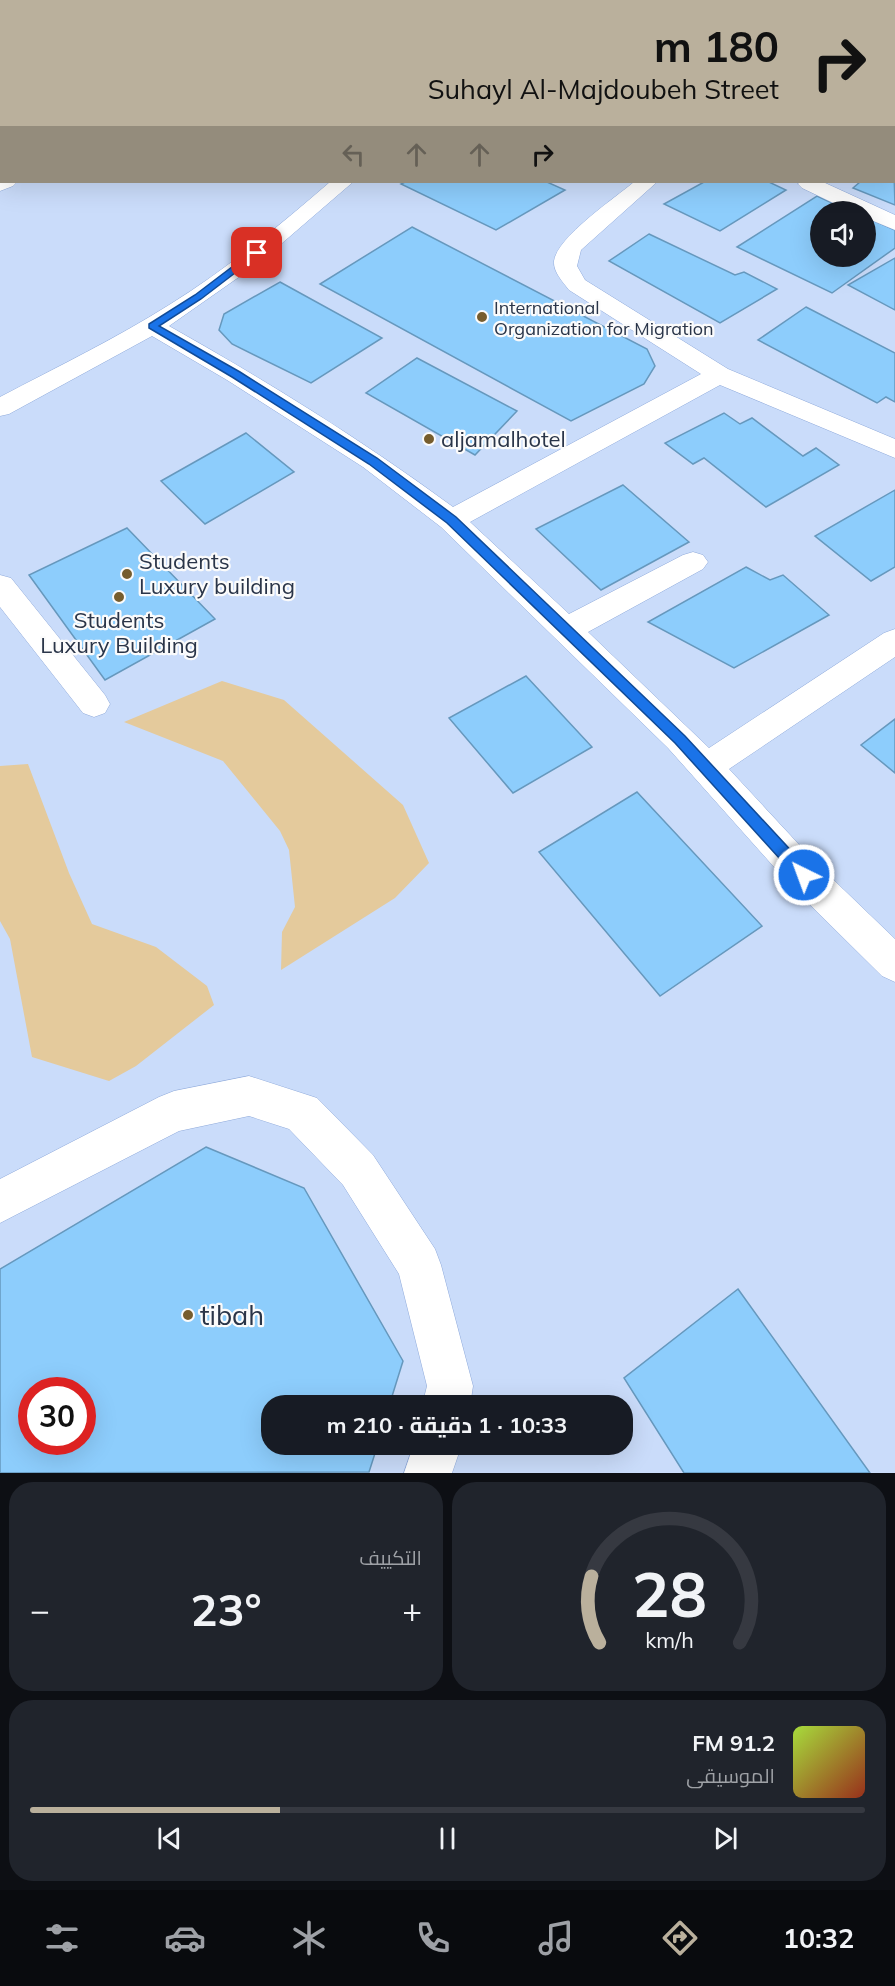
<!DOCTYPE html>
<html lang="ar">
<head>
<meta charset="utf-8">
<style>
  :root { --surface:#171b24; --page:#20242c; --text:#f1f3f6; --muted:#9ea1a6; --line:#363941; --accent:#bab09c }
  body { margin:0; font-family:Mulish,Cairo,sans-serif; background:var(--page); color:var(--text); direction:rtl; height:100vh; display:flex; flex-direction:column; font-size:22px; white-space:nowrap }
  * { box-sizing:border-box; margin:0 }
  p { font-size:20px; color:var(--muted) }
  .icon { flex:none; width:33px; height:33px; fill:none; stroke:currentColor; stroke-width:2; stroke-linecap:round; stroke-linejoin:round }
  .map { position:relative; height:1473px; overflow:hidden; direction:ltr }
  .side { display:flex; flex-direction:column; gap:9px; padding:9px; background:#0d0f14; flex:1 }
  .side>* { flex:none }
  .hud { position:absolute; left:0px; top:0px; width:896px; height:183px; box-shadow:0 6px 24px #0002; direction:rtl; background:#bab09c; color:#111; overflow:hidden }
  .buttons { position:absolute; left:810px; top:201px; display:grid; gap:12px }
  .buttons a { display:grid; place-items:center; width:66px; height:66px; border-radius:50%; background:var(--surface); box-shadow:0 6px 24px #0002; font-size:30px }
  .speed { position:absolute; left:18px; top:1377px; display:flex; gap:12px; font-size:30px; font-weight:700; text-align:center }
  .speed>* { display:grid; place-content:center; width:78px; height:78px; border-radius:50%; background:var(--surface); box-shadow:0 6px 24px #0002; line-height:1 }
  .speed .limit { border:9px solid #d22; background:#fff; color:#111 }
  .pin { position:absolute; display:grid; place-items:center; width:51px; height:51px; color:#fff; margin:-26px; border-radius:12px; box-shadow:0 3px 9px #0006 }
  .me { position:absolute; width:66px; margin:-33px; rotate:318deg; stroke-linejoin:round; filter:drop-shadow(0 0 4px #0008) }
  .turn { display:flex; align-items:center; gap:21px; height:126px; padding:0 18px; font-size:27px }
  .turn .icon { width:78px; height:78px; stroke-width:2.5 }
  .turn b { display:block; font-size:42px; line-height:51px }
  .lanes { display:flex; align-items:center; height:57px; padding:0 18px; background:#0003; justify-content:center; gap:30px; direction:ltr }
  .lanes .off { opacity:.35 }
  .big { font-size:45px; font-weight:700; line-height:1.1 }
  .side .tile { flex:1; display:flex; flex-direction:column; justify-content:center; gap:9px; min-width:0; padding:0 21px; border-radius:24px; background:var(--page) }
  .side .dial { align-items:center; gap:0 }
  .dial svg { height:156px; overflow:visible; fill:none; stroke:var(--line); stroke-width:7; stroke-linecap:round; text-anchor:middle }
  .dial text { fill:var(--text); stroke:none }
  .song { display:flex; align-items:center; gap:18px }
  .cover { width:72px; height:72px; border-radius:9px; background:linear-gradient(135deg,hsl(80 70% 55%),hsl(10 70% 35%)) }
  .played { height:6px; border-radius:3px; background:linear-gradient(90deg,var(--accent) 30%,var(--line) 30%) }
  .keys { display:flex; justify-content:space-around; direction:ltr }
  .heat { display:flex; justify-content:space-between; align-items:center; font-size:33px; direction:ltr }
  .side .tiles { flex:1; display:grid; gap:9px; grid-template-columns:1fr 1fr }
  .tile:last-child { grid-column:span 2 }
  .trip { position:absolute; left:261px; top:1395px; width:372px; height:60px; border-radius:24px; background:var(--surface); box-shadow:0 6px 24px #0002; font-weight:700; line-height:60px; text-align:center; direction:rtl }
  .tabs { display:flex; height:96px; justify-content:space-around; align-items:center; background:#090b0e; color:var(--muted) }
  .tabs .icon { width:42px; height:42px }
  .tabs .active { color:var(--accent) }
  .tabs b { font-size:27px; color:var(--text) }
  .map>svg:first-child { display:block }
  .green { fill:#e4ca9c }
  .building { fill:#8dcdfc; stroke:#6698bd; stroke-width:1.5; fill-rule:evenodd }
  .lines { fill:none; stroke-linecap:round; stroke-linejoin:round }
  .minor-casing { stroke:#8ea9da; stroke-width:1 }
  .minor { fill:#fff; fill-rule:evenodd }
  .route { fill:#1a73e8; stroke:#114b97; stroke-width:1.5 }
  .poi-dot { fill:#765d2e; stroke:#fbfbfb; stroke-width:2 }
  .labels { text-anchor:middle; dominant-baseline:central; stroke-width:4.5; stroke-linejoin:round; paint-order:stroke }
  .far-poi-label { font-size:18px; fill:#2a3549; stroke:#fbfbfb; text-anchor:start }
  .poi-label { font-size:22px; fill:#2a3549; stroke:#fbfbfb; text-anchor:start }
  .near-poi-label { font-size:27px; fill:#2a3549; stroke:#fbfbfb; text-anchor:start }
</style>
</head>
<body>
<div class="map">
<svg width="895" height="1473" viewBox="0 0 895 1473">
  <rect width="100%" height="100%" fill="#cadcfa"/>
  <g class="green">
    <polygon points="222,681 284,700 403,805 429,863 395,898 281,970 282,932 295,907 289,850 280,831 223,761 124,722"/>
    <polygon points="28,764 69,873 92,924 156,947 207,986 214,1005 136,1066 109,1081 32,1057 10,939 0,921 0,766"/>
  </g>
  <g class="building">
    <polygon points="456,0 514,0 455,2"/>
    <polygon points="794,0 895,0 895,37 894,2"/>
    <polygon points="894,173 895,205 853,188 860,182 894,182"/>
    <polygon points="405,182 547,182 565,190 496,230 401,184"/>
    <polygon points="704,182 769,182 786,190 720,231 664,204"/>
    <polygon points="817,196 852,212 820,212 820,256 866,256 866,217 895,230 895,248 832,293 737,247"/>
    <polygon points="412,227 647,349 655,366 644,384 571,421 320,284"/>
    <polygon points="649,234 735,275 744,272 777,289 720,323 609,261"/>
    <polygon points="895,258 895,310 848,285"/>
    <polygon points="280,282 382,338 311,383 232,344 219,330 224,314"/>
    <polygon points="806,307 895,353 895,402 886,397 877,403 758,340"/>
    <polygon points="417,358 517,411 475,455 366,393"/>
    <polygon points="724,413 740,424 752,418 803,456 816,448 839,465 766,507 704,458 693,464 665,443"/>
    <polygon points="246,433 294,472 205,524 161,481"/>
    <polygon points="623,485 689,542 601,590 536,529"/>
    <polygon points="895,490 895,567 871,581 815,536"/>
    <polygon points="127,528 215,619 105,680 29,575"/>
    <polygon points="746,567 770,580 783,575 829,615 734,668 648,622"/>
    <polygon points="526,676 592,747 513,793 449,718"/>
    <polygon points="895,719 895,773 861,745"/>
    <polygon points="637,792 762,926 660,996 539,852"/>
    <path d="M206 1147 304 1188 403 1361 389 1406H272V1444H378L369 1472 0 1473V1269ZM32 1390H82V1442H32Z"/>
    <polygon points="738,1289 870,1473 684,1473 624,1378"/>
  </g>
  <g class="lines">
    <defs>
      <g id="minor">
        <polygon points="21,0 40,0 20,2"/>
        <polygon points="154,0 173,0 174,2 155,2"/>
        <polygon points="561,0 581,0 582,2 562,2"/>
        <polygon points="0,11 2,11 0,22"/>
        <rect x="894" y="46" width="1" height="10"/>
        <polygon points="895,125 895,138 894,138 894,125"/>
        <polygon points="0,177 2,182 17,182 13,186 0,191"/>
        <path d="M330 182H353L259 263 169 326C267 381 362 440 453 507L701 374 569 290C563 282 553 272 554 261 557 237 615 198 634 182H657L581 250 577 266 585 280 728 369 895 439V458L720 385 470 522 569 614 683 555 693 552 703 555 708 562 703 569 588 632 709 748 884 633 895 629V657L729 769 817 864 895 939V982L882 976 791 886 668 748 441 527 363 467 227 380 152 336 9 414 0 416V397C57 367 115 339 169 305 227 269 279 226 330 182Z"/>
        <polygon points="800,182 823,182 895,215 895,230 866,218 866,212 852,212 802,188 798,184"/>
        <polygon points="0,575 11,578 105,695 110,704 105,713 94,717 83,713 0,607"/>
        <polygon points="249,1076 317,1098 373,1155 435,1249 441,1265 473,1386 470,1406 422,1406 427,1386 399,1274 343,1185 289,1129 249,1116 179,1131 0,1223 0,1179 159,1097 174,1091"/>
        <polygon points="414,1444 462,1444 452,1473 404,1473"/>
      </g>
    </defs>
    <use href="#minor" class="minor-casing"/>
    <use href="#minor" class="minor"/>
  </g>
  <polygon class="route" points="253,251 261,253 201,299 159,326 240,372 377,458 456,517 685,736 809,870 811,875 809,880 799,880 675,743 447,523 369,464 232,377 149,328 149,324 195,295"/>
  <g class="poi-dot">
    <circle cx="482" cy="317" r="6"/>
    <circle cx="429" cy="439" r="6"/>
    <circle cx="127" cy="574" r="6"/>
    <circle cx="119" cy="597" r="6"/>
    <circle cx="188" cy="1315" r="6"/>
  </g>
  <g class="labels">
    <g class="far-poi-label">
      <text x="494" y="307">International<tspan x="494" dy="21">Organization for Migration</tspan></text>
    </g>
    <g class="poi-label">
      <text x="441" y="439">aljamalhotel</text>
      <text x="139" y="561">Students<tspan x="139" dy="25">Luxury building</tspan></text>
      <text x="119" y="620" text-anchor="middle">Students<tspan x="119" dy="25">Luxury Building</tspan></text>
    </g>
    <g class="near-poi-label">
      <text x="200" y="1315">tibah</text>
    </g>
  </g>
</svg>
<div class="buttons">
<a><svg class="icon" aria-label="sound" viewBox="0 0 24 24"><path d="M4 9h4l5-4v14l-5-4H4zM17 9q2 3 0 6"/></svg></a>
</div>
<div class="speed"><div class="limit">30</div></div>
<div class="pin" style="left:257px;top:253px;background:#d93025"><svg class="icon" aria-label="arrive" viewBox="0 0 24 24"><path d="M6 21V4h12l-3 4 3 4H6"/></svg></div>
<svg class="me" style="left:804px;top:875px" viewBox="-20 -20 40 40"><circle r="17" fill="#1a73e8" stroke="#fff" stroke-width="3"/><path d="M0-11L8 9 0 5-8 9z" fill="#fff"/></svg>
<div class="trip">10:33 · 1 دقيقة · 210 m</div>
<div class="hud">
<div class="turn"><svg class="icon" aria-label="right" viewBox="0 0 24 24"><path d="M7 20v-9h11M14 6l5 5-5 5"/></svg><div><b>180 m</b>Suhayl Al-Majdoubeh Street</div></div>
<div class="lanes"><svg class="icon off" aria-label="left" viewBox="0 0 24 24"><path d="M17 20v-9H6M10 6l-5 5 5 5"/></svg><svg class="icon off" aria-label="ahead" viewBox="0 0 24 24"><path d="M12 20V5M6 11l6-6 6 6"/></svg><svg class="icon off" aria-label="ahead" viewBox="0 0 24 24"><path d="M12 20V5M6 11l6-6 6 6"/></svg><svg class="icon" aria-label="right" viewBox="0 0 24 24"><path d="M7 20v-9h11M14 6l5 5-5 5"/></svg></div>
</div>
</div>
<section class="side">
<div class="tiles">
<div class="tile dial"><svg viewBox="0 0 100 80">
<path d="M14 69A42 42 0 1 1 86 69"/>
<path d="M14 69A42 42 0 0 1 10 35" stroke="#bab09c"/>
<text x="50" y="56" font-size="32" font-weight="700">28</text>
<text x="50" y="72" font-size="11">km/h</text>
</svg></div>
<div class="tile"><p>التكييف</p>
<div class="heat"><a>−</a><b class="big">23°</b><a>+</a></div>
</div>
<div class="tile">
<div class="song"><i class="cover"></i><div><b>91.2 FM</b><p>الموسيقى</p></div></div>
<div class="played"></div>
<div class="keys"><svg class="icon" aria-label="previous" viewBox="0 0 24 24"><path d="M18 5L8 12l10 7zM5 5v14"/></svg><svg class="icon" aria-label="pause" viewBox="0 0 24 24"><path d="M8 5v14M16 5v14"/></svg><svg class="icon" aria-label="next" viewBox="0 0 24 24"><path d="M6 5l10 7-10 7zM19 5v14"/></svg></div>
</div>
</div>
</section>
<nav class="tabs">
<b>10:32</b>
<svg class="icon active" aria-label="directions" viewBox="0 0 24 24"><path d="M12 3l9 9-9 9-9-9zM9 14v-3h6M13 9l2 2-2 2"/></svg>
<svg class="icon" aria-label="music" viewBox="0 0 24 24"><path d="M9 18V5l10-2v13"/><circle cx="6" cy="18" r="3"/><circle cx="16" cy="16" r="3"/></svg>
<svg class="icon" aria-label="phone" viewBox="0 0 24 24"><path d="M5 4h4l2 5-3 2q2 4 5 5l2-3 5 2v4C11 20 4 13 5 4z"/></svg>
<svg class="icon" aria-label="climate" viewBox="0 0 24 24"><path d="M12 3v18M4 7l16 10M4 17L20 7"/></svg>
<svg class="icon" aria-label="car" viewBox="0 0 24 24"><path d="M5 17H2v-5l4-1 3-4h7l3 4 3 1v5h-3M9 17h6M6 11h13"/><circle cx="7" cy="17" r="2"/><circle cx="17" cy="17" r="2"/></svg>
<svg class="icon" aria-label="filters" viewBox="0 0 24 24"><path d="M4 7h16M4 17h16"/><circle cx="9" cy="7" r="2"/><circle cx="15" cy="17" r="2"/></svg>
</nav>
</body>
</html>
